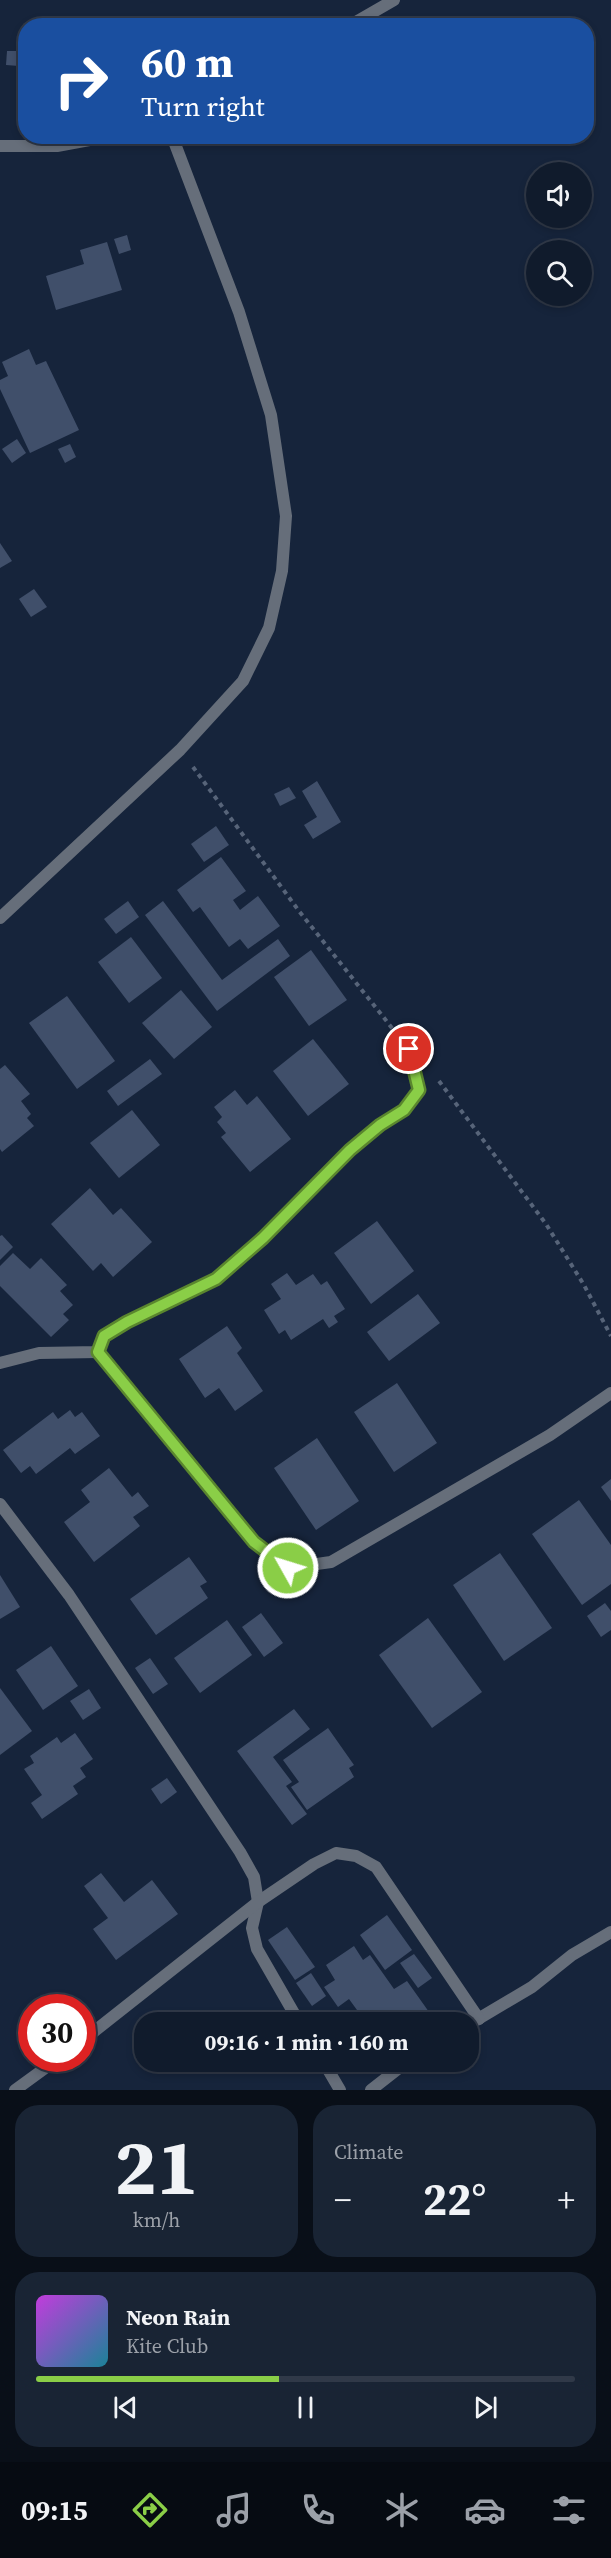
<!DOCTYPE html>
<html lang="en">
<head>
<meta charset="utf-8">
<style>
  :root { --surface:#101b2c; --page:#192434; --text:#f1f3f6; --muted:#9ca1a9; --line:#303948; --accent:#8ace47 }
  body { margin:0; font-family:"Source Serif 4",serif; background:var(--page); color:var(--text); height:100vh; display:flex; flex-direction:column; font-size:22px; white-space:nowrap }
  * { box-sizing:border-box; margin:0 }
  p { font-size:20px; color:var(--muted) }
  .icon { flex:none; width:33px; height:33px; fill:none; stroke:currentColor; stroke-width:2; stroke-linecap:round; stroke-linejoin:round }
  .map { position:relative; height:2090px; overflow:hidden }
  .panel { display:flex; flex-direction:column; gap:15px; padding:15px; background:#090f18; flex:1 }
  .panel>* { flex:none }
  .hud { position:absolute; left:18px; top:18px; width:576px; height:126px; border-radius:24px; box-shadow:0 3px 9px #0003,0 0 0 2px var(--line); background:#1a4fa0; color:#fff; overflow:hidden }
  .tools { position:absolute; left:526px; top:162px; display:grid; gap:12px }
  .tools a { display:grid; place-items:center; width:66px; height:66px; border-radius:50%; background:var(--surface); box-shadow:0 3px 9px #0003,0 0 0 2px var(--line); font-size:30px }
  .speed { position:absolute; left:18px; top:1994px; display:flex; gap:12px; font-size:30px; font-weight:700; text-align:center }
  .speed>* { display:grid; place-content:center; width:78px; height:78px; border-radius:50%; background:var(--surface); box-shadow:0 3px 9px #0003,0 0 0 2px var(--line); line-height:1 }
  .speed .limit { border:9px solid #d22; background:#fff; color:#111 }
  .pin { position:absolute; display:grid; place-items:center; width:51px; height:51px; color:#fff; margin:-26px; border:3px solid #fff; border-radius:50%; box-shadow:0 2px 6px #0007 }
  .me { position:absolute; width:66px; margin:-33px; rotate:309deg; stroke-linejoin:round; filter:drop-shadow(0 0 4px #0008) }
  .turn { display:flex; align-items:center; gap:21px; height:126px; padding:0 24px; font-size:27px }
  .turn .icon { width:78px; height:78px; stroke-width:2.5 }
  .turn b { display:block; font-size:42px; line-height:51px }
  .big { font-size:45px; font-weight:700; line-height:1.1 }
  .panel .card { flex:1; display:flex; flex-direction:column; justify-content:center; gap:9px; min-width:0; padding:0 21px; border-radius:24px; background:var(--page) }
  .panel .dial { align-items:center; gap:0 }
  .dial b { font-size:78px; line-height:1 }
  .song { display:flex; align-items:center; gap:18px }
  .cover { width:72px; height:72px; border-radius:9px; background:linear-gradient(135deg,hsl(290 70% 55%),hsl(190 70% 35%)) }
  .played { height:6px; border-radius:3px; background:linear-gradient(90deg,var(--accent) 45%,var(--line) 45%) }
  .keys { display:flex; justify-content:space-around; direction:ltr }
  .heat { display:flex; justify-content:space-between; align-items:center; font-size:33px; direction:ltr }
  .panel .tiles { flex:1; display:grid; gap:15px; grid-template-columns:1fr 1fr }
  .card:last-child { grid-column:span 2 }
  .trip { position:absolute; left:134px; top:2012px; width:345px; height:60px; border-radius:24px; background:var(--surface); box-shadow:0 3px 9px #0003,0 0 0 2px var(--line); font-weight:700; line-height:60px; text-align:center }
  .tabs { display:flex; height:96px; justify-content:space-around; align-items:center; background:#060b12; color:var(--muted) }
  .tabs .icon { width:42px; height:42px }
  .tabs .selected { color:var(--accent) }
  .tabs b { font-size:27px; color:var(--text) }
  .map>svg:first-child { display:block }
  .building { fill:#404f6a }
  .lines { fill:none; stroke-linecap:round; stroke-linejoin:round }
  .path { stroke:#576479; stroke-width:4; stroke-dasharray:4.5 4.5; stroke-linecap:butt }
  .minor { stroke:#666e7a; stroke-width:12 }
  .route-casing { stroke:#5a862e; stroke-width:15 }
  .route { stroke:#8ace47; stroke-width:10 }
</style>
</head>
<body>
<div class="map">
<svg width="611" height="2090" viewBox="0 0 611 2090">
  <rect width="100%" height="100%" fill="#16243b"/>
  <g class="building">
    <polygon points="7,51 19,51 19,66 6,65"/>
    <polygon points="127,235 131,250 119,254 114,239"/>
    <polygon points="107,242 122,290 56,310 46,276 84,264 80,250"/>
    <polygon points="29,349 36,365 46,361 79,430 30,453 0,389 0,380 8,376 2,362"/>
    <polygon points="17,439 26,453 12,463 2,449"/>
    <polygon points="70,444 76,457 65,463 58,449"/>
    <polygon points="0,543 12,561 0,568"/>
    <polygon points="34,589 47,607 31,617 19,599"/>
    <polygon points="317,781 341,822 313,839 304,825 317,817 302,791"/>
    <polygon points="289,787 296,798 280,806 274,794"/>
    <polygon points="216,826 229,845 204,862 191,844"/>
    <polygon points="221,857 246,891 233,900 240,910 258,896 280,926 248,949 240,939 229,947 200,907 193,912 177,890"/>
    <polygon points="128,901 139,917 116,934 104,919"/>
    <polygon points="163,901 222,980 278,939 290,956 217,1011 145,915"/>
    <polygon points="131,937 162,978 129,1003 98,962"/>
    <polygon points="311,950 347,1000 309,1026 274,977"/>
    <polygon points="181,990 212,1027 174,1059 142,1023"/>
    <polygon points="67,996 115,1061 77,1089 29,1023"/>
    <polygon points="313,1039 349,1084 308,1116 273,1071"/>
    <polygon points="150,1059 162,1074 118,1106 107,1091"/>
    <polygon points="5,1065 30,1094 21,1101 31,1114 27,1118 34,1126 2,1152 0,1149 0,1069"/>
    <polygon points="235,1090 247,1105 257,1096 291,1139 250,1172 221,1137 226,1133 217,1122 222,1117 214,1107"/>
    <polygon points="132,1110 160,1145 119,1178 90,1143"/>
    <polygon points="90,1188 113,1215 121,1208 152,1242 113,1277 101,1263 93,1271 51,1224"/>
    <polygon points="377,1221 414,1271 371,1304 334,1253"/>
    <polygon points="2,1235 13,1247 0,1260 0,1236"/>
    <polygon points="13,1253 30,1269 41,1258 67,1285 60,1291 73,1305 63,1314 69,1320 51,1337 0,1286 0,1266"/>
    <polygon points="287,1273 296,1285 313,1274 321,1285 327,1281 345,1309 334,1316 338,1322 329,1328 323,1319 291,1340 285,1330 279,1334 264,1310 281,1299 271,1284"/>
    <polygon points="418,1294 440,1323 389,1361 367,1332"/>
    <polygon points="227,1326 242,1348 237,1353 263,1391 235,1411 219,1388 205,1398 179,1359"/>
    <polygon points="397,1383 437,1443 394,1472 354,1412"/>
    <polygon points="70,1410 75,1417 82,1412 100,1436 75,1454 70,1448 36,1474 30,1466 21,1473 3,1450 53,1412 58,1419"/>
    <polygon points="317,1438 359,1501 316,1530 274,1468"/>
    <polygon points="109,1468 132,1497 138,1492 149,1506 133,1517 140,1526 94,1562 64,1522 90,1502 81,1490"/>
    <polygon points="611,1479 611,1501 601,1487"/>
    <polygon points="579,1500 611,1545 611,1584 582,1605 532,1534"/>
    <polygon points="500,1553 552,1628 504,1661 453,1585"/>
    <polygon points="189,1557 207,1582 200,1586 208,1598 156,1635 130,1599"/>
    <polygon points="0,1575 20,1607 0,1619"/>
    <polygon points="605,1603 611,1611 611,1630 601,1637 587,1616"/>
    <polygon points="261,1613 283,1643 264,1657 242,1627"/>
    <polygon points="428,1618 482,1692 432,1728 379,1655"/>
    <polygon points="227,1620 252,1655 200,1693 174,1658"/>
    <polygon points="51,1646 78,1686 43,1710 16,1670"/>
    <polygon points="150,1658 168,1684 153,1694 135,1668"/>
    <polygon points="0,1688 32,1731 0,1755"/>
    <polygon points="89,1689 101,1708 83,1720 70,1701"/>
    <polygon points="294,1709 310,1729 273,1757 292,1782 286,1786 307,1814 292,1825 237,1751"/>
    <polygon points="328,1728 354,1765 349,1768 354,1777 307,1810 291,1787 299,1782 283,1760"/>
    <polygon points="75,1733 93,1759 80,1768 86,1777 73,1786 78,1794 42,1819 31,1803 42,1795 24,1769 34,1763 30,1756 57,1737 61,1743"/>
    <polygon points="167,1778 177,1792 161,1804 151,1789"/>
    <polygon points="101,1873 124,1902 152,1880 178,1914 116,1960 93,1929 108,1918 84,1886"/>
    <polygon points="387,1915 412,1950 385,1970 360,1935"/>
    <polygon points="287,1927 315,1967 295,1980 268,1940"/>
    <polygon points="354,1946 363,1960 370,1955 394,1989 407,1981 429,2012 415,2022 347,2022 344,2018 357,2010 349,1999 338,2007 324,1987 335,1980 326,1965"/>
    <polygon points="414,1954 432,1978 418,1988 400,1963"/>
    <polygon points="311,1973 326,1996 312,2006 296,1983"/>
  </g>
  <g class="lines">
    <g class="path">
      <polyline points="193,767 299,911 396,1033"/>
      <polyline points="439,1081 546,1224 584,1285 611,1336"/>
    </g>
    <g class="minor">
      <polyline points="349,26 394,0"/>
      <polyline points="0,146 57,146 111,136"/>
      <polyline points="0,918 180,750 243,681 269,628 282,571 286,516 271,415 239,312 172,136"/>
      <polyline points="98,1352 254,1541 288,1568 331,1562 550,1435 611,1393"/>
      <polyline points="0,1363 39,1353 98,1352 104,1336 127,1322 216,1279 263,1238 350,1150 380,1125 404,1110 419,1090 409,1049"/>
      <polyline points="0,1504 69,1595 240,1852 254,1877 258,1902 252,1928 257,1949 299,2022"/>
      <polyline points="468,2025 532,1987 572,1955 611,1932"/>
      <polyline points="82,2041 258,1902 314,1864 336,1853 356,1856 376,1867 479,2019"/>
      <polyline points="323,2061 340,2090"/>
      <polyline points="15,2090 59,2058"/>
      <polyline points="371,2090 408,2061"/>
    </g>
  </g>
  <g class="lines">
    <defs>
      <polyline id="route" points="288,1568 254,1542 98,1352 104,1336 127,1322 216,1279 263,1238 350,1150 380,1125 404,1110 419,1090 409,1049"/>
    </defs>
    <use href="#route" class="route-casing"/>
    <use href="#route" class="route"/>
  </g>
</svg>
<div class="tools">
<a><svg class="icon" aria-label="sound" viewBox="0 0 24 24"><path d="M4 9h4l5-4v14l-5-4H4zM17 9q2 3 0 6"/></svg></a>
<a><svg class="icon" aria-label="search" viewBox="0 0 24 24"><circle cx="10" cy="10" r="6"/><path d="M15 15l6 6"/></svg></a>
</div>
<div class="speed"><div class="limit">30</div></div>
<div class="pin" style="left:409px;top:1049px;background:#d93025"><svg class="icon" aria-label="arrive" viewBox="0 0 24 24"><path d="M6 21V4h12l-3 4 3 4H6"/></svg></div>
<svg class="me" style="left:288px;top:1568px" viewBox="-20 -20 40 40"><circle r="17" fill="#8ace47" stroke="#fff" stroke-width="3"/><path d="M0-11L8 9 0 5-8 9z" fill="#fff"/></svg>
<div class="trip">09:16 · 1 min · 160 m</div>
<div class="hud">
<div class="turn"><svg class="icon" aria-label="right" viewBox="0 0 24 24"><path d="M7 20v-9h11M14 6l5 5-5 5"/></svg><div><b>60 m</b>Turn right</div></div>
</div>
</div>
<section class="panel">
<div class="tiles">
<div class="card dial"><b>21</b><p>km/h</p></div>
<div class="card"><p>Climate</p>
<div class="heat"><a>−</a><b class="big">22°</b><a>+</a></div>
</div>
<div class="card">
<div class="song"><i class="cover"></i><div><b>Neon Rain</b><p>Kite Club</p></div></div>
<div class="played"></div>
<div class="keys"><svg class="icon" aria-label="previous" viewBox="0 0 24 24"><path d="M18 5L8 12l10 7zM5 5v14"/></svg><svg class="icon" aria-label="pause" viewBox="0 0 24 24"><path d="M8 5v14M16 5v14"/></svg><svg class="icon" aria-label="next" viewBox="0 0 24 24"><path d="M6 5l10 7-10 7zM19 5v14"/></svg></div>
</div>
</div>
</section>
<nav class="tabs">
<b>09:15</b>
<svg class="icon selected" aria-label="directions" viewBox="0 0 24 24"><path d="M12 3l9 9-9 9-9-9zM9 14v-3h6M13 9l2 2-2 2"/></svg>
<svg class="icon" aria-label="music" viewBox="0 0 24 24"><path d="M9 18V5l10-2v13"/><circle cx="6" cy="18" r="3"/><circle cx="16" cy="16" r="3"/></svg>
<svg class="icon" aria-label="phone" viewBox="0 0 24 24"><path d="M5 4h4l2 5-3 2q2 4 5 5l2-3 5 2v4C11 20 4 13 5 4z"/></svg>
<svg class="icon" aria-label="climate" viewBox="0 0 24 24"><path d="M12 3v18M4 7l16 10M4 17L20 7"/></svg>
<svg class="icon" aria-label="car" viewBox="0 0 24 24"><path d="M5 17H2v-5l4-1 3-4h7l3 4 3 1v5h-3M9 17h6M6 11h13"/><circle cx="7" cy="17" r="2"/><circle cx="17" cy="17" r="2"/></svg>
<svg class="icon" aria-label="filters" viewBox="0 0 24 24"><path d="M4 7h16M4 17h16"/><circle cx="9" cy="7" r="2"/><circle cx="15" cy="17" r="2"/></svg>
</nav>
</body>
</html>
